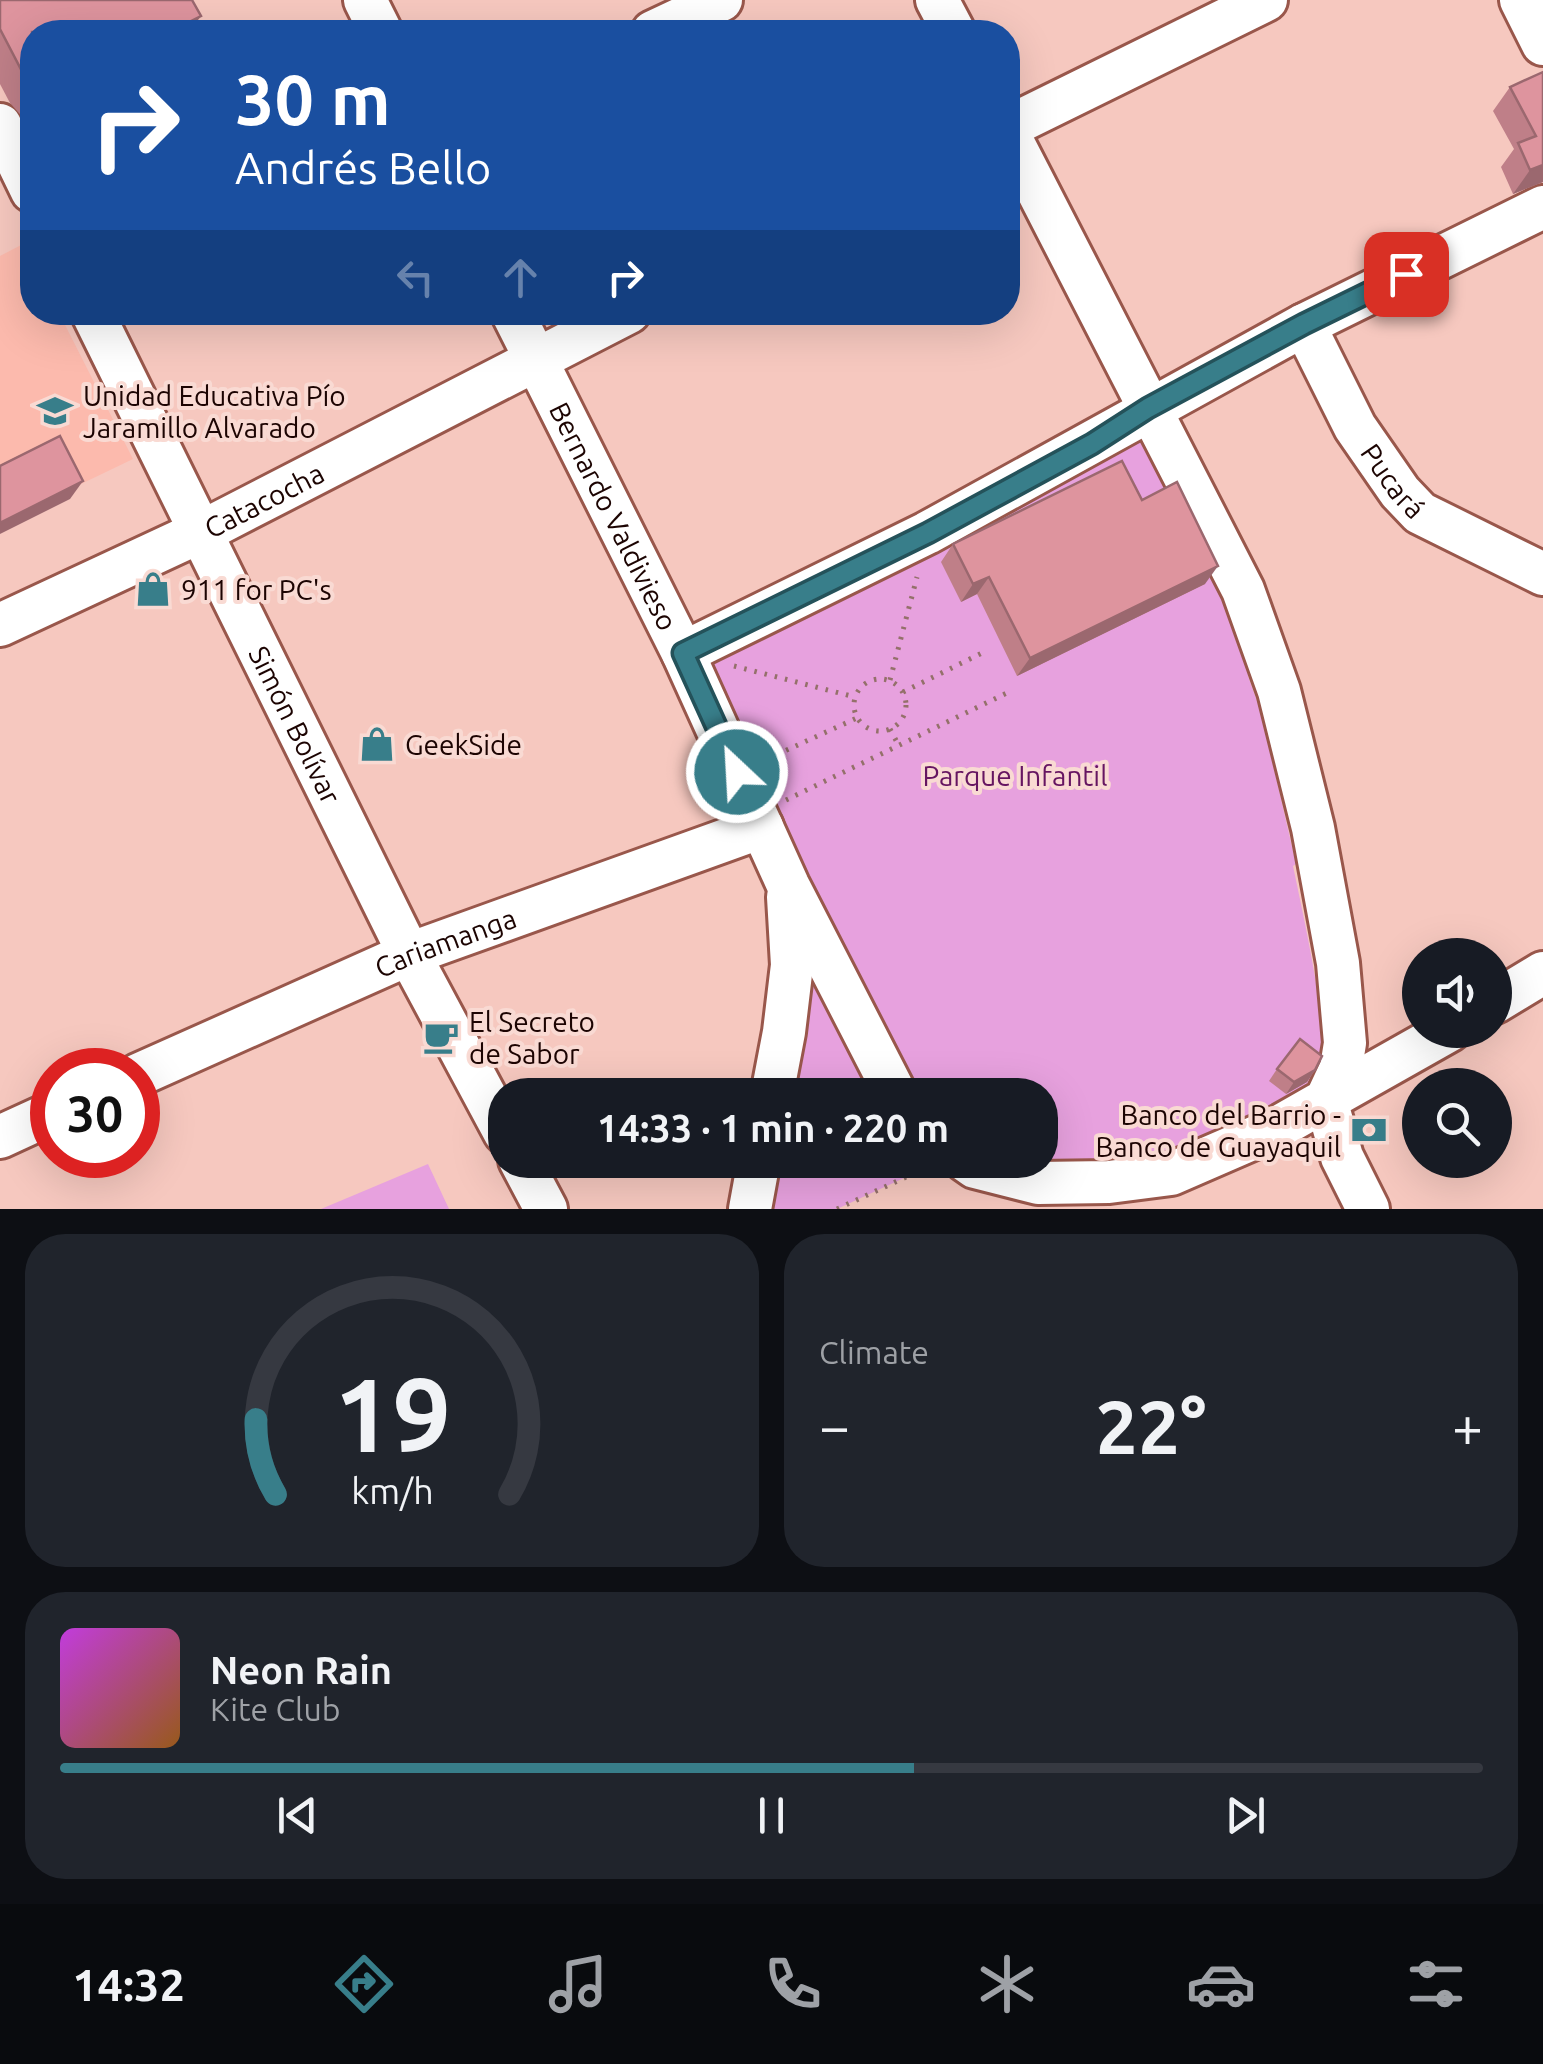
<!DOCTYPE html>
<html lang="en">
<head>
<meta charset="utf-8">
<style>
  :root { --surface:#171b24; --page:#20242c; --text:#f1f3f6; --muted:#9ea1a6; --line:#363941; --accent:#387e8a }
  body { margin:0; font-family:Ubuntu,sans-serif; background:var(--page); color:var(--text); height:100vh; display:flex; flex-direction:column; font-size:38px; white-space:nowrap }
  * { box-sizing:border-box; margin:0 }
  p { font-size:32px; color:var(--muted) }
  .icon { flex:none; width:55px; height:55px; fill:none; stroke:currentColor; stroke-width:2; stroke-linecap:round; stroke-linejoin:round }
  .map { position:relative; height:1209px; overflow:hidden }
  .panel { display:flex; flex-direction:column; gap:25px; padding:25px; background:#0d0f14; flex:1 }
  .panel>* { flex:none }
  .banner { position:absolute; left:20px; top:20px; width:1000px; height:305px; border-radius:40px; box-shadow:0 10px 40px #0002; background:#1a4fa0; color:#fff; overflow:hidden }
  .tools { position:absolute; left:1402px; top:938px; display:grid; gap:20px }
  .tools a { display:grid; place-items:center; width:110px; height:110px; border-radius:50%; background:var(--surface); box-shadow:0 10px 40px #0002; font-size:50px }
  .speed { position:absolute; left:30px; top:1048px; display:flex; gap:20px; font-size:50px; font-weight:700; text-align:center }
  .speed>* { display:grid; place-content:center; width:130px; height:130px; border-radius:50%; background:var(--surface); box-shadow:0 10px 40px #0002; line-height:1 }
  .speed .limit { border:15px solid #d22; background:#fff; color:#111 }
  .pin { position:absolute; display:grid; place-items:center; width:85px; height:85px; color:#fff; margin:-42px; border-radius:20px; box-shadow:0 5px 15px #0006 }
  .me { position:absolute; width:110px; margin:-55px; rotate:335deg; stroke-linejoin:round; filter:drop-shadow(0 0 8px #0008) }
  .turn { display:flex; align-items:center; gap:35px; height:210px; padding:0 50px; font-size:45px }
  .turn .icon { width:130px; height:130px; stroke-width:2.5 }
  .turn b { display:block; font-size:70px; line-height:85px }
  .lanes { display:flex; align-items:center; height:95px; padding:0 50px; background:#0003; justify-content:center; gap:50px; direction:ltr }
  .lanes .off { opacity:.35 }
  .big { font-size:75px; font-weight:700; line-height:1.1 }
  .panel .tile { flex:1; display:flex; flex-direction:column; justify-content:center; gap:15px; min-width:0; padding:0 35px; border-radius:40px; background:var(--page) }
  .panel .dial { align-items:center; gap:0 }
  .dial svg { height:260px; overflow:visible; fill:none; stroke:var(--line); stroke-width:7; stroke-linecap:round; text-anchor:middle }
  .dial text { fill:var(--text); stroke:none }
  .song { display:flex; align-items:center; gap:30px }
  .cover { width:120px; height:120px; border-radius:15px; background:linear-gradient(135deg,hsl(290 70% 55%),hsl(30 70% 35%)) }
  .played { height:10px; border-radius:5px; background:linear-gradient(90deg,var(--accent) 60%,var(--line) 60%) }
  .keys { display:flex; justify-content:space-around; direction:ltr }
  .heat { display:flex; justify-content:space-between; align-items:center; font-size:55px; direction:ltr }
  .panel .tiles { flex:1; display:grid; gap:25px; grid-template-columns:1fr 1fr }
  .tile:last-child { grid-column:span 2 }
  .trip { position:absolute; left:488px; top:1078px; width:570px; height:100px; border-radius:40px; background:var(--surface); box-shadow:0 10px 40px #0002; font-weight:700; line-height:100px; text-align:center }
  .tabs { display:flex; height:160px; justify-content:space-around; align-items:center; background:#090b0e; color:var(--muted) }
  .tabs .icon { width:70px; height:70px }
  .tabs .selected { color:var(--accent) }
  .tabs b { font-size:45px; color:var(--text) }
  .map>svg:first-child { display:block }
  .built { fill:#fcbaad }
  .green { fill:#e7a1de }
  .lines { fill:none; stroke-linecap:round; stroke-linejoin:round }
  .minor-casing { stroke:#99574b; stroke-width:48 }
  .path { stroke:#94706a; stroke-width:5; stroke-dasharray:2.5 8; stroke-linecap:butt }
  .minor { stroke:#fff; stroke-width:42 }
  .wall { fill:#bf7f88 }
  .shaded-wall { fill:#9b686f }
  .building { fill:#de949e; stroke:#9b686f; stroke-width:2.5 }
  .route-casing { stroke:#24525a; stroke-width:25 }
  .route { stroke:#387e8a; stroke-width:18 }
  .labels { text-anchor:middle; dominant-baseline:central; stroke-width:8; stroke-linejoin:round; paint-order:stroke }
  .poi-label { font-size:28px; fill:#1c0402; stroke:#f9dad3; text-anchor:start }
  .street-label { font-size:28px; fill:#1c0402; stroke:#f9dad3 }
  .park-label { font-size:28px; fill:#661561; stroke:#f9dad3 }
</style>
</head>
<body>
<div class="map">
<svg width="1543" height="1209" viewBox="0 0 1543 1209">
  <rect width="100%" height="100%" fill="#f6c8bf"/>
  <polygon class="built" points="25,243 32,258 32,312 59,313 133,459 0,523 0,256"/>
  <g class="green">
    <path d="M1139 417C1190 494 1214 589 1254 673L1248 676 1261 712 1296 864 1293 866C1309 943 1327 1021 1326 1100L1171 1174 965 1160H1040V1095H772L787 885 683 653Z"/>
    <polygon points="759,1160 943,1160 837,1209 750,1209"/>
    <polygon points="428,1164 449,1209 321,1209"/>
  </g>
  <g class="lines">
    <defs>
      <g id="minor">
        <polyline points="365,0 381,32"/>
        <polyline points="937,0 954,32"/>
        <polyline points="1521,0 1543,44"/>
        <polyline points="653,32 721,0"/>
        <polyline points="0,125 32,191"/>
        <polyline points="1008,127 1266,0"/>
        <path id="s1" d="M92 312 409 954 505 1133"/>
        <path id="s2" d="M512 312 683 653 788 885 896 1095"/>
        <path id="s3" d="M1304 325 1355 427 1400 492 1420 513 1543 574"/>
        <path id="s4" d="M0 625 219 523 629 312"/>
        <polyline points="683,653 927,533 1304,325 1543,207"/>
        <polyline points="1495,1002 1543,973"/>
        <path id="s5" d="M138 1075 409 954 762 827"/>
        <polyline points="772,1095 784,1032 792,965 788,897"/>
        <polyline points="0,1137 52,1113"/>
        <polyline points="520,1160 546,1209"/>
        <polyline points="965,1160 975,1167 1038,1183 1109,1182 1171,1174 1277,1128 1326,1100 1341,1068 1345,1043 1338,963 1313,828 1279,691 1243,590 1008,133"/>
        <polyline points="750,1209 759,1160"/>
        <polyline points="1368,1209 1342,1157 1326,1100 1450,1030"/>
      </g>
    </defs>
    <use href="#minor" class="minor-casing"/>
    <g class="path">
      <polyline points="734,666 855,697"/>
      <circle cx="880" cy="705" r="26"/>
      <polyline points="890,680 917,577"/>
      <polyline points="903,692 982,653"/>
      <polyline points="890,729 899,746"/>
      <polyline points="767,759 857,718"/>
      <polyline points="786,800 1011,691"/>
      <polyline points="837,1209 930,1166"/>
    </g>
    <use href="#minor" class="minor"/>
  </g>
  <g class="wall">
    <polygon points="0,0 32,32 32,118 26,121 10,103 0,84"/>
    <polygon points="1543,72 1543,182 1513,194 1501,167 1514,149 1493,111 1510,87"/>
    <polygon points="1142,500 1205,584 1017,676 977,594 961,602 941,562 953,544"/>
    <polygon points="1277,1069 1315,1070 1307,1082 1286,1094 1269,1081"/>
  </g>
  <g class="shaded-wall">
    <polygon points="201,16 189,32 169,32"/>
    <polygon points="1543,165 1543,182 1513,194 1530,170"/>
    <polygon points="83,481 70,499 0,534 0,523"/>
    <polygon points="1218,566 1205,584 1017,676 1030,658"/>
    <polygon points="989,577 977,594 961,602 973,584"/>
    <polygon points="1315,1070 1307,1082 1286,1094 1294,1082"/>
  </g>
  <g class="building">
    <polygon points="0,0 192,0 201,16 169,32 32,32 32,87 26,79 0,29"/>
    <polygon points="1543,72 1543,165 1530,170 1518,143 1536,136 1510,87"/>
    <polygon points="60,436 83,481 0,523 0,466"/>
    <polygon points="1122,461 1142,500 1177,482 1218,566 1030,658 989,577 973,584 953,544"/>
    <polygon points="1300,1039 1322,1056 1315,1070 1294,1082 1277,1069"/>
  </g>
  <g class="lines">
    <defs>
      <polyline id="route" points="737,772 683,653 928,533 1092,444 1148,408 1304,324 1406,274"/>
    </defs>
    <use href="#route" class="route-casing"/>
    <use href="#route" class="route"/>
  </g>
  <defs>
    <symbol id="school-bare" viewBox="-9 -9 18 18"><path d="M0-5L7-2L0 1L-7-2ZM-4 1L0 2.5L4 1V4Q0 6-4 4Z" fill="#387e8a" stroke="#f9dad3" stroke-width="2.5" paint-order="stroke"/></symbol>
    <symbol id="shop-bare" viewBox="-9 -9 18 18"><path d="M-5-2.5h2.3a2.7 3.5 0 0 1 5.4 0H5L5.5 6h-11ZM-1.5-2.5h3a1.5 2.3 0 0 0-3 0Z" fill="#387e8a" stroke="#f9dad3" stroke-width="2.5" paint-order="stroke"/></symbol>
    <symbol id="cafe-bare" viewBox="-9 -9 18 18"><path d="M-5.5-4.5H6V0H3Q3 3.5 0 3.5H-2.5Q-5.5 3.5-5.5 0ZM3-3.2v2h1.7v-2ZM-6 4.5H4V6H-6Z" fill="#387e8a" stroke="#f9dad3" stroke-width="2.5" paint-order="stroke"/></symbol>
    <symbol id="bank-bare" viewBox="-9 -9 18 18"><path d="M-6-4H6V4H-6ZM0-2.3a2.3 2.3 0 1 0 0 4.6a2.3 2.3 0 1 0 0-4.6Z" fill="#387e8a" stroke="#f9dad3" stroke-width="2.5" paint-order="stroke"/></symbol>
  </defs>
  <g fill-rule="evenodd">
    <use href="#school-bare" x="30" y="386" width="50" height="50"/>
    <use href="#shop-bare" x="128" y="564" width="50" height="50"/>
    <use href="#shop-bare" x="352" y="719" width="50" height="50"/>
    <use href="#cafe-bare" x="416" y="1012" width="50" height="50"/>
    <use href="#bank-bare" x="1344" y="1105" width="50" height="50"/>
  </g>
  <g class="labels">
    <g class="poi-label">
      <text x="83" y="395">Unidad Educativa Pío<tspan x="83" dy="32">Jaramillo Alvarado</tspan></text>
      <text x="181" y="589">911 for PC's</text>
      <text x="405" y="744">GeekSide</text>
      <text x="469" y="1021">El Secreto<tspan x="469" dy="32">de Sabor</tspan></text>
      <text x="1341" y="1114" text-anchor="end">Banco del Barrio -<tspan x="1341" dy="32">Banco de Guayaquil</tspan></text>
    </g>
    <g class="street-label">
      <text stroke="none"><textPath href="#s3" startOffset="180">Pucará</textPath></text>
      <text stroke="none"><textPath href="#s4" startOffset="292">Catacocha</textPath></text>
      <text stroke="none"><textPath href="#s2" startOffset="228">Bernardo Valdivieso</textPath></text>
      <text stroke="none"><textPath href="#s1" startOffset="460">Simón Bolívar</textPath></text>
      <text stroke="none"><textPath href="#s5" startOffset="335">Cariamanga</textPath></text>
    </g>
    <g class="park-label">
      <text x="1015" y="775">Parque Infantil</text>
    </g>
  </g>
</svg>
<div class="tools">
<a><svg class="icon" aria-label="sound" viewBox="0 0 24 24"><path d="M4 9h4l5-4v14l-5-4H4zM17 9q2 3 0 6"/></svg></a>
<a><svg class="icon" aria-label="search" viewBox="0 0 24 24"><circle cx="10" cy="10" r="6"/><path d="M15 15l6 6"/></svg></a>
</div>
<div class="speed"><div class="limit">30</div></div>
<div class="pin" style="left:1406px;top:274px;background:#d93025"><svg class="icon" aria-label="arrive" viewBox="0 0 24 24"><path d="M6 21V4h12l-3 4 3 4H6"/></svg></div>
<svg class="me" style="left:737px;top:772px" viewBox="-20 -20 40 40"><circle r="17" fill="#387e8a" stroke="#fff" stroke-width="3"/><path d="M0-11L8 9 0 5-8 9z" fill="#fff"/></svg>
<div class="trip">14:33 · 1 min · 220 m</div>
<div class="banner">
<div class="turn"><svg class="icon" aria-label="right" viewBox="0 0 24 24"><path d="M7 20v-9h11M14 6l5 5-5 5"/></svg><div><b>30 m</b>Andrés Bello</div></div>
<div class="lanes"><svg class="icon off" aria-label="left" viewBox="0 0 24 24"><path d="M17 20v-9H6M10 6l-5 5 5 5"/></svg><svg class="icon off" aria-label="ahead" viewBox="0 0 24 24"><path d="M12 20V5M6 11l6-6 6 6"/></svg><svg class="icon" aria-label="right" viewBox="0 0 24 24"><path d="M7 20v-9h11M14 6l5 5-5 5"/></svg></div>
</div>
</div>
<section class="panel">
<div class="tiles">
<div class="tile dial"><svg viewBox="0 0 100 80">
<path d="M14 69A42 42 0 1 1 86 69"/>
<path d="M14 69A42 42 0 0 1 8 46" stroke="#387e8a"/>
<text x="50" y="56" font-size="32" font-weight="700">19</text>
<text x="50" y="72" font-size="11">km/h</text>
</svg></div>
<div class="tile"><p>Climate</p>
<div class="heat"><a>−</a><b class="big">22°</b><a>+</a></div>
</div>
<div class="tile">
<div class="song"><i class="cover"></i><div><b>Neon Rain</b><p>Kite Club</p></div></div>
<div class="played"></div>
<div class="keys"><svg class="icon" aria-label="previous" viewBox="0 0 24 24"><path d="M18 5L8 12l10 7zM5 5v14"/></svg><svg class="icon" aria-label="pause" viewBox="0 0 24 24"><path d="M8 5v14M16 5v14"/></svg><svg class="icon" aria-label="next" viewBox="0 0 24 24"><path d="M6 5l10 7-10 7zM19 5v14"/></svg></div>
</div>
</div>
</section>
<nav class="tabs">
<b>14:32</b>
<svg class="icon selected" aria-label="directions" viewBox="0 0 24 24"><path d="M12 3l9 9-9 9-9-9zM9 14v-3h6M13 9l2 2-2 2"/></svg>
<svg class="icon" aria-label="music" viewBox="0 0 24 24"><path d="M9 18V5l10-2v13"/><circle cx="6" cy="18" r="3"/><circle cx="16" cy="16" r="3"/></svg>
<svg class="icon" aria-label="phone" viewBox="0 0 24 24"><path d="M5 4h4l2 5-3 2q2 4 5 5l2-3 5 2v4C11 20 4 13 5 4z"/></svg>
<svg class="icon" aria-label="climate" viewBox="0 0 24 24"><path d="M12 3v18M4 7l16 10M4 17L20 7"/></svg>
<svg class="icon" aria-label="car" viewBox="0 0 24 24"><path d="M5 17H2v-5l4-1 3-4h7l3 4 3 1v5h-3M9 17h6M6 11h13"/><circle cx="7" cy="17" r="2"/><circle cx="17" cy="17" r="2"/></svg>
<svg class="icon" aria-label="filters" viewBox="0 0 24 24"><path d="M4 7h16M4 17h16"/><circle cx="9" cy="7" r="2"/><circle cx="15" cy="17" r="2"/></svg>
</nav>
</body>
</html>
